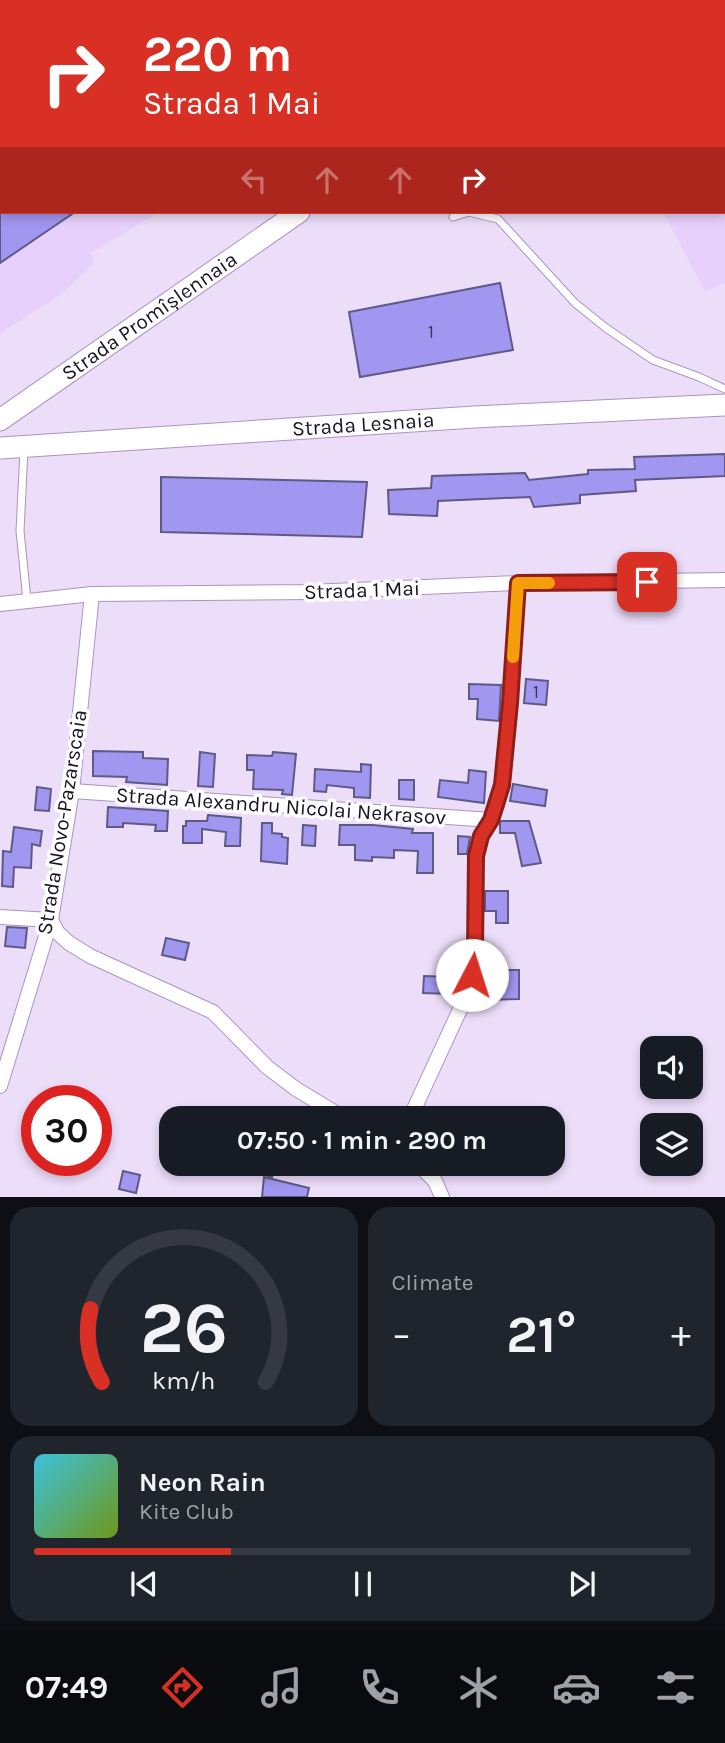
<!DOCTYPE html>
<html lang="en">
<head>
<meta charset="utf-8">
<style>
  :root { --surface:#171b24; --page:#20242c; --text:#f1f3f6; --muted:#9ea1a6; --line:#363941; --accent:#d93025 }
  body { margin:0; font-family:Karla,sans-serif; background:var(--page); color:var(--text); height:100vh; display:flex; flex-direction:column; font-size:26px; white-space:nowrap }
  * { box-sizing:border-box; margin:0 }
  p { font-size:23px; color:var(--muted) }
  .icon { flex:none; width:38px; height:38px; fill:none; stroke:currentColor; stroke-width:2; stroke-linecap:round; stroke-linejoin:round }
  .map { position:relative; height:1197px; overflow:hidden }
  .drawer { display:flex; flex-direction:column; gap:10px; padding:10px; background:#0d0f14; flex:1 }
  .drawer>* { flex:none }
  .banner { position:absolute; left:0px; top:0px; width:726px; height:214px; box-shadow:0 4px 10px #0003; background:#d93025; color:#fff; overflow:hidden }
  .tools { position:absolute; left:640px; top:1036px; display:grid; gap:14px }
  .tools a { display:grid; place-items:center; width:63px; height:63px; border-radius:14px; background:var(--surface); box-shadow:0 4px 10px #0003; font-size:35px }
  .speed { position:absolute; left:21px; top:1085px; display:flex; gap:14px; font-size:35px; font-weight:700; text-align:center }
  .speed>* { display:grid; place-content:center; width:91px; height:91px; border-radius:50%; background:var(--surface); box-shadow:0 4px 10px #0003; line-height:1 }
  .speed .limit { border:10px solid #d22; background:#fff; color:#111 }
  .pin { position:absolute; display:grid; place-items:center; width:60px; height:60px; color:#fff; margin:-30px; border-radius:14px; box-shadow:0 4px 10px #0006 }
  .me { position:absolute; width:77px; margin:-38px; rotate:5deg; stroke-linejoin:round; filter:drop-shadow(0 0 5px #0008) }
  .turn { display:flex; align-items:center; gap:24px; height:147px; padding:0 28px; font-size:32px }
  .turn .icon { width:91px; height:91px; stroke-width:2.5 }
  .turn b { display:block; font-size:49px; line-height:60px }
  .lanes { display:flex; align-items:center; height:66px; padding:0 28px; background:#0003; justify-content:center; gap:35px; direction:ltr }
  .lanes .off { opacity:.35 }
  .big { font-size:52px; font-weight:700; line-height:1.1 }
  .drawer .card { flex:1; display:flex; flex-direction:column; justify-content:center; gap:10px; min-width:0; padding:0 24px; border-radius:21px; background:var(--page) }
  .drawer .dial { align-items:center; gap:0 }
  .dial svg { height:182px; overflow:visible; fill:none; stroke:var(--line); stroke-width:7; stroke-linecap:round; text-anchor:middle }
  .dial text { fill:var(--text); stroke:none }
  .song { display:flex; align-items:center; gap:21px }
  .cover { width:84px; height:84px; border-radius:10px; background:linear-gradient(135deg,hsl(190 70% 55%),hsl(80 70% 35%)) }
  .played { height:7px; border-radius:4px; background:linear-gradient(90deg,var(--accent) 30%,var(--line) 30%) }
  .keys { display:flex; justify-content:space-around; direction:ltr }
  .heat { display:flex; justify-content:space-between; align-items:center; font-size:38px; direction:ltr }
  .drawer .tiles { flex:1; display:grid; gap:10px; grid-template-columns:1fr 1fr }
  .card:last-child { grid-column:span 2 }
  .trip { position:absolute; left:159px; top:1106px; width:406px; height:70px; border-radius:21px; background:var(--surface); box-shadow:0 4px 10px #0003; font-weight:700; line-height:70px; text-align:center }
  .tabs { display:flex; height:112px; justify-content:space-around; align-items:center; background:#090b0e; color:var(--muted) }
  .tabs .icon { width:49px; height:49px }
  .tabs .active { color:var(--accent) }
  .tabs b { font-size:32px; color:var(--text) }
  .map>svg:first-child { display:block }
  .built { fill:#e7d1fc }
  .building { fill:#a196f0; stroke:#5e5a85; stroke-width:2 }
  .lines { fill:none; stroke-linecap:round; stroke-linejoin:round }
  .lane-casing { stroke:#ab94c1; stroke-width:9 }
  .street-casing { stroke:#ab94c1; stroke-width:16 }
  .secondary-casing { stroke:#ab94c1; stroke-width:23 }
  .lane { stroke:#fff; stroke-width:7 }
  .street { stroke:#fff; stroke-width:14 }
  .secondary { stroke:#fff; stroke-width:21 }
  .route-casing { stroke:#8d1f18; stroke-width:18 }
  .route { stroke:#d93025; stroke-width:12 }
  .slow { stroke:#f59e0b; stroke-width:12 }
  .labels { text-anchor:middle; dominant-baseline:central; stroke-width:7; stroke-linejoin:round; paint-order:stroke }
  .number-label { font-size:18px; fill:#3d3457 }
  .street-label { font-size:21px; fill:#1c1424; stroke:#fff }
</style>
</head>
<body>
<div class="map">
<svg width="725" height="1197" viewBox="0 0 725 1197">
  <rect width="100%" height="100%" fill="#ecddf9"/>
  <g class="built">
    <polygon points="0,0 568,0 2,2 2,212 159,212 91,253 94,263 80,277 60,295 0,333"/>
    <polygon points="661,0 725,0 725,283 705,291 663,212 724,212 724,2 658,2"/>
  </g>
  <g class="building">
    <polygon points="0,212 75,212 0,263"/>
    <polygon points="500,283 513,350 360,377 349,312"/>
    <polygon points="725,454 725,476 635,480 636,491 580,495 580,503 534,507 530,497 438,501 437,516 389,514 388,490 431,488 432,476 525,473 529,480 588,474 588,470 635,469 634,457"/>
    <polygon points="161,477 367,482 362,537 161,532"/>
    <polygon points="526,679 548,681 546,705 524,703"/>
    <polygon points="469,684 501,685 499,721 477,719 478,699 469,699"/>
    <polygon points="93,751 143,752 143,758 168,759 167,785 126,782 127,777 93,776"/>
    <polygon points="200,752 215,754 213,787 198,786"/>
    <polygon points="273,752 296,754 292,795 282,794 283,790 253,789 254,770 247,770 247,755 272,756"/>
    <polygon points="361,764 371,765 370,798 354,797 354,788 327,785 326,792 314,791 315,769 361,772"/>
    <polygon points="469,770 486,772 484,803 438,797 440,780 468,783"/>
    <polygon points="399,780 414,780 414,800 399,799"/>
    <polygon points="513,784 547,790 545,806 510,801"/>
    <polygon points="37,787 51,789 49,811 35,810"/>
    <polygon points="108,807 168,811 167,831 155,831 156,825 123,823 123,827 107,827"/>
    <polygon points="208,815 241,818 240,846 225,846 226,832 202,829 202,843 183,843 183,826 186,826 186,821 207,821"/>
    <polygon points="500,821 529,821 541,863 522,866 515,833 500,833"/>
    <polygon points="262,823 272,823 272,833 282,834 282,837 288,838 287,864 261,861"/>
    <polygon points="303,825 316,826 315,846 302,845"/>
    <polygon points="340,825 373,825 413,829 412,833 433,833 433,873 417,873 418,851 394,850 394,858 372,857 372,861 355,860 355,845 339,845"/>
    <polygon points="14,827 42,831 40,846 32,844 31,868 14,867 13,887 2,886 3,851 11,852"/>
    <polygon points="458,836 470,837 467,854 458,854"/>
    <polygon points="485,891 508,891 508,923 496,923 496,911 485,911"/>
    <polygon points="7,927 27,928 25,948 5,946"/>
    <polygon points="166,938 189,943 185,960 162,955"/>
    <polygon points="488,970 519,970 519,999 488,1000"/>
    <polygon points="424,976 451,977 450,994 423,993"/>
    <polygon points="234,1164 276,1164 272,1177 234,1167"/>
    <polygon points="123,1171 140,1175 136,1193 119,1189"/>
    <polygon points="264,1177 309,1188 307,1197 262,1197"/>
  </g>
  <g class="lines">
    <defs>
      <g id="lane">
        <polyline points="453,217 469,212 498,219 575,303 606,328 653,360 699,377 725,389"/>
        <polyline points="24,450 20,531 27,600"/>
      </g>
      <g id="street">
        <polyline points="0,604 92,594 309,592 518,583 725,580"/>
        <polyline points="72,791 491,820"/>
        <polyline points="0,917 51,920 58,933 69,943 90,956 213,1012 267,1067 296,1089 344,1118"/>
        <polyline points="0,1086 51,920 72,791 92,594"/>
        <polyline points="410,1118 463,1003 472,975 475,950 476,856 480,837 497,805 502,785 510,703 518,583"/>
        <polyline points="418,1164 435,1181 442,1197"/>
      </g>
      <g id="secondary">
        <polyline points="603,2 606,0"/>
        <path id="s1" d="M0 420 299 212"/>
        <path id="s2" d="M0 448 474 417 725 405"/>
      </g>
    </defs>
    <use href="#lane" class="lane-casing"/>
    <use href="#street" class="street-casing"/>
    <use href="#secondary" class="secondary-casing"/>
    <use href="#lane" class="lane"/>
    <use href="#street" class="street"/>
    <use href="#secondary" class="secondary"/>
  </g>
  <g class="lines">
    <defs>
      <polyline id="route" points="472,975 475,950 476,856 481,836 491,820 502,785 510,703 518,583 647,582"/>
    </defs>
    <use href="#route" class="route-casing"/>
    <use href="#route" class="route"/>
    <polyline class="slow" points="513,657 518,583 549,583"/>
  </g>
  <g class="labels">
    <g class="number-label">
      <text x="431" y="332">1</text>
      <text x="536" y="692">1</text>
    </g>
    <g class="street-label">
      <text stroke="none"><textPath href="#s1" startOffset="182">Strada Promîșlennaia</textPath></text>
      <text stroke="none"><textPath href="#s2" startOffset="364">Strada Lesnaia</textPath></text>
      <text transform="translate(362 590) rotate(-2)">Strada 1 Mai</text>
      <text transform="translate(281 806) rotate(4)">Strada Alexandru Nicolai Nekrasov</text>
      <text transform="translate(62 822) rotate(-81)">Strada Novo-Pazarscaia</text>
    </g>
  </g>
</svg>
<div class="tools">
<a><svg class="icon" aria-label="sound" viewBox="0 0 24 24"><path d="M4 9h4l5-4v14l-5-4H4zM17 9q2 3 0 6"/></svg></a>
<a><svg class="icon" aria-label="layers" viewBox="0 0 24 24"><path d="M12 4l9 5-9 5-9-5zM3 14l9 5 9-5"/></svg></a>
</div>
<div class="speed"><div class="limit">30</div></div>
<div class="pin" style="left:647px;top:582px;background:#d93025"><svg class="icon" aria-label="arrive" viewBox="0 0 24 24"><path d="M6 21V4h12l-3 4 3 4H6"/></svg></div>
<svg class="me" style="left:472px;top:975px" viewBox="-20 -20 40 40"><circle r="19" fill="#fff"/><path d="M0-13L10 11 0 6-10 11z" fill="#d93025"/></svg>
<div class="trip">07:50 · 1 min · 290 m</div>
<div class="banner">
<div class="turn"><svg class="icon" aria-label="right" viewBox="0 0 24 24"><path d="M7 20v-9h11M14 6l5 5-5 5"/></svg><div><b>220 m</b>Strada 1 Mai</div></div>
<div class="lanes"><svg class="icon off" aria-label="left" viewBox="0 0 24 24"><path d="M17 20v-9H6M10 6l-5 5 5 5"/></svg><svg class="icon off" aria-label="ahead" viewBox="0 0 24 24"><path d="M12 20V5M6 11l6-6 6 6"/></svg><svg class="icon off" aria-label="ahead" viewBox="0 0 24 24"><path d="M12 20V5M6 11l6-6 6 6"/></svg><svg class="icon" aria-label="right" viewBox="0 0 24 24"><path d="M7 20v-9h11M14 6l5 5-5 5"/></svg></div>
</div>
</div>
<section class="drawer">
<div class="tiles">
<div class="card dial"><svg viewBox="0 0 100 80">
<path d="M14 69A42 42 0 1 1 86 69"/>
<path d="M14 69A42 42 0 0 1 9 37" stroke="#d93025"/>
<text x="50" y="56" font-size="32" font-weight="700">26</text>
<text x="50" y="72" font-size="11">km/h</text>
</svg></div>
<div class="card"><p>Climate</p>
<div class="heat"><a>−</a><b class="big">21°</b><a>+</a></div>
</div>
<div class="card">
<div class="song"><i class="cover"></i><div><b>Neon Rain</b><p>Kite Club</p></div></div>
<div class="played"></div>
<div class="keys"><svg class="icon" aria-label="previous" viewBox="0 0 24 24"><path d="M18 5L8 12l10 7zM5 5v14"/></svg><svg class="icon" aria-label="pause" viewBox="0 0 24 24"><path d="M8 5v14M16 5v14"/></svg><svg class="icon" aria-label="next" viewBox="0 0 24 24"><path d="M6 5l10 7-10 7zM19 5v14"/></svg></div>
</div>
</div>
</section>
<nav class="tabs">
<b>07:49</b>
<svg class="icon active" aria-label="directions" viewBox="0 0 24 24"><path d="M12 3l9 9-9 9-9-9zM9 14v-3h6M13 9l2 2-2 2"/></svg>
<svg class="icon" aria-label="music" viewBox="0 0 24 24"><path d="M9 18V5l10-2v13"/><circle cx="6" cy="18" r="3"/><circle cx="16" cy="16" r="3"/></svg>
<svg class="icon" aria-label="phone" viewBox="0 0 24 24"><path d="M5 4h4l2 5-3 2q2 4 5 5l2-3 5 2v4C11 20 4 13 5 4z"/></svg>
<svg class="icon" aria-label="climate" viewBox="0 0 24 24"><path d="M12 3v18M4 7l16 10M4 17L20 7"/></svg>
<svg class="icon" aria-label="car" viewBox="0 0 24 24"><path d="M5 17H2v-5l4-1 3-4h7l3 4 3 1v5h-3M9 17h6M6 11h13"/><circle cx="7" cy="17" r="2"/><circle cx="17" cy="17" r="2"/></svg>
<svg class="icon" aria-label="filters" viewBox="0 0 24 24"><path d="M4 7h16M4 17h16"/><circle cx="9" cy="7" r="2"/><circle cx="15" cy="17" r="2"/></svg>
</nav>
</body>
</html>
